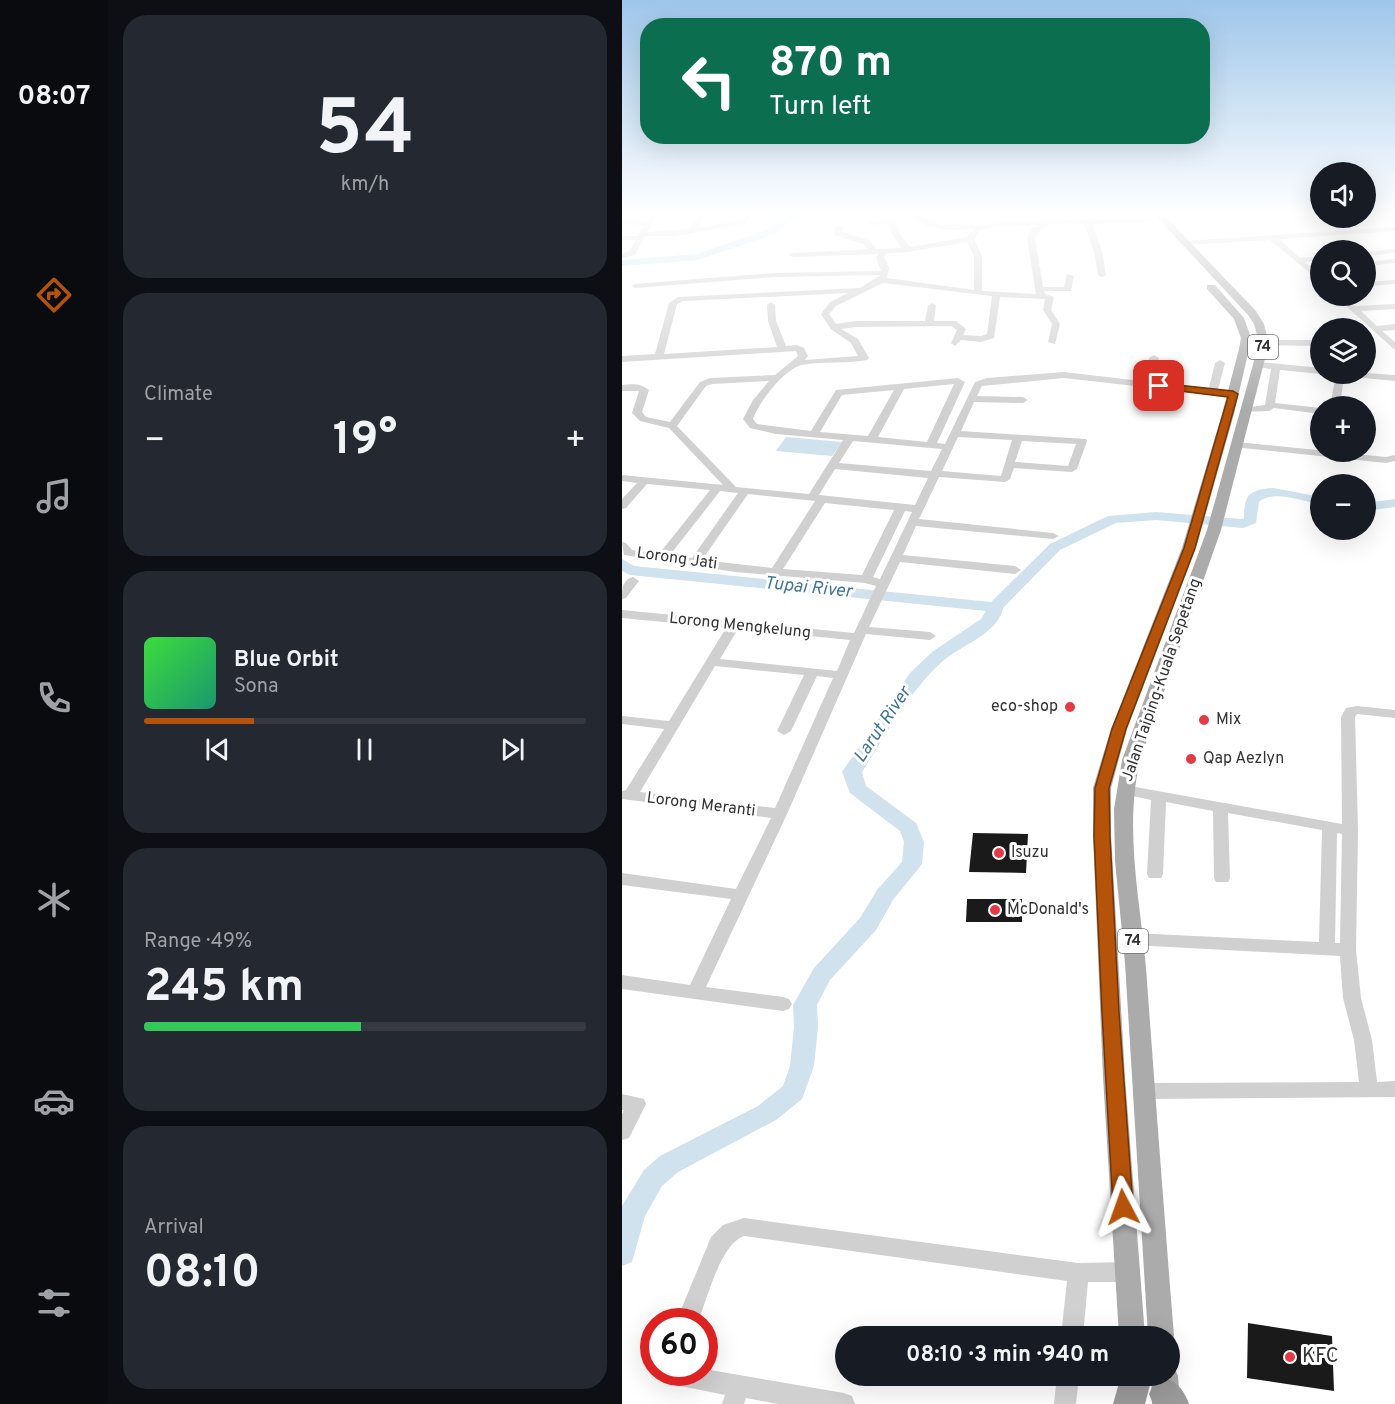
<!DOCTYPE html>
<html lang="en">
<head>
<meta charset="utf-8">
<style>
  :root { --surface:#171b24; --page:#242831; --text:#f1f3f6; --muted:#9ea1a6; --line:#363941; --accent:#b45309 }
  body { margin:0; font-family:Overpass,sans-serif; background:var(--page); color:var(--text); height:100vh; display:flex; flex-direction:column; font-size:22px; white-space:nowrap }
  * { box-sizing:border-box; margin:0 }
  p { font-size:20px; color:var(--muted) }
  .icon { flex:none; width:33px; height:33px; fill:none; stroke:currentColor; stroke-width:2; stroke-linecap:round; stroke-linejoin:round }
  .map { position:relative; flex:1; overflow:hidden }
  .drawer { display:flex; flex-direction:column; gap:15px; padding:15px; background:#0d0f14; width:514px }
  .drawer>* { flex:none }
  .top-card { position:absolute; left:18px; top:18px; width:570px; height:126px; border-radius:24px; box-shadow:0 6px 24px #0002; background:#0b6e4f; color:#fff; overflow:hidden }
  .tools { position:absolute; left:688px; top:162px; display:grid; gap:12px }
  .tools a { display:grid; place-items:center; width:66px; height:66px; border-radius:50%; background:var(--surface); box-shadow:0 6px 24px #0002; font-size:30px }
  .speed { position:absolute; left:18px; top:1308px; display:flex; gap:12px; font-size:30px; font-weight:700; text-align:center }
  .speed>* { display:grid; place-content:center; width:78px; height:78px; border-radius:50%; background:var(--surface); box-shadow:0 6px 24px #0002; line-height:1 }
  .speed .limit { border:9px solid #d22; background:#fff; color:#111 }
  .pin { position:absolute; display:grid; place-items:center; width:51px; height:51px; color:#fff; margin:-26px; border-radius:12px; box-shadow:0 3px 9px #0006 }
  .me { position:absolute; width:66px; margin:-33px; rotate:356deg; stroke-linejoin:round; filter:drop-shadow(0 0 4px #0008) }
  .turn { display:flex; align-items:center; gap:21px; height:126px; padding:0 30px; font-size:27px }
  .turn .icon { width:78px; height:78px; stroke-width:2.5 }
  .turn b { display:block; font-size:42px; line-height:51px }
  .big { font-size:45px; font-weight:700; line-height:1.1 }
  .drawer .widget { flex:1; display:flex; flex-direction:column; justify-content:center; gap:9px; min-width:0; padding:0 21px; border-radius:24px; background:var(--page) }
  .drawer .dial { align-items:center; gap:0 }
  .dial b { font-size:78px; line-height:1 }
  .song { display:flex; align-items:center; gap:18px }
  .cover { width:72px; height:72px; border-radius:9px; background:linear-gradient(135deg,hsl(120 70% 55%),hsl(160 70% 35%)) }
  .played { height:6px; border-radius:3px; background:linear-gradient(90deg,var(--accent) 25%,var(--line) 25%) }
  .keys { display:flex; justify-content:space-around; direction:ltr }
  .heat { display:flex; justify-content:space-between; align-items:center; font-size:33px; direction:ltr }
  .charge { height:9px; border-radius:4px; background:linear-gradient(90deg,#34c759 49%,var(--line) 0) }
  .trip { position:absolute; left:213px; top:1326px; width:345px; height:60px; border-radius:30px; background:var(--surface); box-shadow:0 6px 24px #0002; font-weight:700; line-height:60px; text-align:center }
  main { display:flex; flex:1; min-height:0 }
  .dock { display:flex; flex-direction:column; width:108px; justify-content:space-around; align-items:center; background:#090b0e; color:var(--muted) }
  .dock .icon { width:42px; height:42px }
  .dock .on { color:var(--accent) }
  .dock b { font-size:27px; color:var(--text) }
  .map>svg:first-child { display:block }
  .water { fill:#cfe2ee }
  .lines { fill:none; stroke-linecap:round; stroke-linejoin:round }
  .river { fill:#cfe2ee; fill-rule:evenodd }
  .building { fill:#1a1a1a }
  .minor { fill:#d0d0d0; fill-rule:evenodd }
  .major { fill:#ababab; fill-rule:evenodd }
  .highway { fill:#9a9a9a; fill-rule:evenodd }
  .route { fill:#b45309; stroke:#753606; stroke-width:1.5 }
  .poi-dot { fill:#e63946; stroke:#fff; stroke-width:2 }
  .labels { text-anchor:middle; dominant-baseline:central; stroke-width:6; stroke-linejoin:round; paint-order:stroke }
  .shield { fill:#fff; stroke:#707070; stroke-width:1.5 }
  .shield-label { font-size:15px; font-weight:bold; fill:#333 }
  .street-label { font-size:16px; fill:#333; stroke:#fff }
  .poi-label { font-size:16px; fill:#333; stroke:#fff; text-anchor:start }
  .water-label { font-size:18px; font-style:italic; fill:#3f7597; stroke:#fff }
  .near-poi-label { font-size:20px; fill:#333; stroke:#fff; text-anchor:start }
</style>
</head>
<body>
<main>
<nav class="dock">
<b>08:07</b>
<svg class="icon on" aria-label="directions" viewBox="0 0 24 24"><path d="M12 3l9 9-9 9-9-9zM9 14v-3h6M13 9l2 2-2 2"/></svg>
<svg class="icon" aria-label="music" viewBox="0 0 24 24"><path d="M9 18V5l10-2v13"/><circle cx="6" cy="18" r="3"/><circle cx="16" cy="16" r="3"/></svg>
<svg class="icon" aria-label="phone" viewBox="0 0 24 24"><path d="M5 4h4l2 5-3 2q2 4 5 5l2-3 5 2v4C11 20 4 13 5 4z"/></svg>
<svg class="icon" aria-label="climate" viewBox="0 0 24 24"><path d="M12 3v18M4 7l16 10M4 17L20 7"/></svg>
<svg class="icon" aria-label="car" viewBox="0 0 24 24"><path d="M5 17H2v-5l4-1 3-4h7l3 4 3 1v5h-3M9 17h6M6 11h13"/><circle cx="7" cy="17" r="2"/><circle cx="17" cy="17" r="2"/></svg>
<svg class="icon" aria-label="filters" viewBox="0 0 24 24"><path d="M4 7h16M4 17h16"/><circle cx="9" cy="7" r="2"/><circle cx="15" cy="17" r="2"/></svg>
</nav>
<section class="drawer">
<div class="widget dial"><b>54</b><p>km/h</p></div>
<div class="widget"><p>Climate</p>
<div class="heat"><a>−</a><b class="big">19°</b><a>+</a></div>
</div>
<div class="widget">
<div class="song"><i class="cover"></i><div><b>Blue Orbit</b><p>Sona</p></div></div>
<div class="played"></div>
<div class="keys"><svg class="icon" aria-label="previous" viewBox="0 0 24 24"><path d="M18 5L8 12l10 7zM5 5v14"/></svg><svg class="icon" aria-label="pause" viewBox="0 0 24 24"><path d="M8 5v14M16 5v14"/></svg><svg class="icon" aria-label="next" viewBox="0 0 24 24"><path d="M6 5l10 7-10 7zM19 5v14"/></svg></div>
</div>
<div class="widget"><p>Range · 49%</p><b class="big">245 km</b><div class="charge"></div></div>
<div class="widget"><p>Arrival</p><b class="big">08:10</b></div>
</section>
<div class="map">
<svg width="773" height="1404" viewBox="0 0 773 1404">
  <rect width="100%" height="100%" fill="#fff"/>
  <polygon class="water" points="164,437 220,442 210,456 154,451"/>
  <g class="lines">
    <g class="river">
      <polygon points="170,215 184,215 162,224 156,233 75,260 0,266 0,260 74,254 148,229 155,220"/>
      <path d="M651 488 699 497V505C683 502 651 489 637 502L634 523 621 528 534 520 494 523 438 550 381 608C376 634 339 645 321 661 287 691 264 735 240 772L244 786 294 823 302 842 300 864 271 900 254 930 208 980 195 1005 196 1027 192 1066 180 1099 154 1120 56 1172 40 1186 23 1216 10 1262 0 1266V1206L22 1170 38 1156 136 1106 161 1086 168 1066 172 1027 171 1005 192 968 238 918 255 890 280 862 282 842 278 831 228 793 220 772 288 673 310 652 359 619 364 611 8 575 0 571V559L12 566 369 602 428 544 486 516 534 512 619 519 622 518C622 494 628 490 651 488Z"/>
      <polygon points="773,499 773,507 744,511 744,503"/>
    </g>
  </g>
  <g class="building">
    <polygon points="351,833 406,834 404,873 347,872"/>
    <polygon points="345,899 400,899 400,922 344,922"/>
    <polygon points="626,1323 710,1336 712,1391 625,1378"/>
  </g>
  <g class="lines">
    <g class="minor">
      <polygon points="29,215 36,215 26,232 68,229 76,215 83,215 76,228 120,220 123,215 131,215 122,224 53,236 23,236 13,255 0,258 0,254 7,251 14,240 0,240 0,236 16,236 22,225 0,224 0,220 25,221"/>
      <path d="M289 215H297L320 225 350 224 353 226 378 222 528 218 532 220 528 222 470 224 480 251 484 275 480 277 476 275 472 251 462 224C445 224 422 220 413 238L421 287H442L445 274 452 276 449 291H422L423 294 432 297 429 310 438 324 433 344 426 342 430 324 421 310 423 299 378 297 372 338 359 342 339 340 333 346 329 343 335 330 329 326 234 327 219 329 236 339 247 358 245 360C224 364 201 361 180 365 162 369 137 402 131 419L135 424 189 431 214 390 336 378 343 382 315 443 323 444 353 382 365 378 442 372 519 381 527 358 532 355 537 358 528 382 587 388 593 363 598 360 603 363 596 389 611 391 616 394 611 397 442 378 360 386 355 396 401 397 406 400 401 403 352 402 339 431 464 439 465 441 455 469 450 472 392 468 388 479 383 482 317 477 297 519 431 533 437 536 431 539 294 526 281 555 393 566 399 570 393 574 278 562 247 627 308 632 314 636 308 640 244 634 165 814 84 987 161 997 167 999 170 1004 167 1009 161 1011 0 989V975L68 985 109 899 0 885V873L114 889 149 818 0 799V791L4 790 42 729 0 724V716L47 721 104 628 0 618V610L232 633 254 586 243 583 113 572 2 555 0 542 4 543 10 550 37 554 88 490 25 484 4 508 0 509V499L15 483 0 481V475L101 485 47 428 18 421 10 413 17 391H0V385C10 384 19 383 27 390L20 412 24 417 48 422 78 382 88 378 153 375 176 356 174 351 0 362V356L33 354 47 303 56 297 238 288 259 275 153 277 13 288 9 286 13 284 153 273 259 271 254 257 257 254 171 257 167 255 171 253 246 249 241 244 213 235V227L217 225 221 227 220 232 247 240 254 249 280 248 271 236 266 224 246 225V221H249L272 220 279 236 288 247 345 237 353 228C331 232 304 231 289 215ZM416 225 410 228 405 238 414 294 360 291V256L352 239 358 230 378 226ZM345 242 352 256V290L265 278 267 268 262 257 265 253 286 252ZM261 283 370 296 365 334 359 336 341 335 344 329 334 321H312L314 306 310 303 306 306 303 321H234L214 324 207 314 214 306ZM226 293 208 302 199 314 209 329 229 343 236 356 183 360 186 356 182 348 175 345 164 346 154 321 153 305 149 302 145 305 146 321 155 347 42 354 55 304 61 301ZM147 381 131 400 121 419 128 428 154 434 221 440 187 494 114 487 55 426 84 386 90 384ZM332 384 305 442 256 437 282 389ZM272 390 246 436 198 432 220 395ZM336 437 390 440 379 476 320 471ZM231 441 320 449 309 471 217 463ZM400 441 454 444 446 466 393 462ZM213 469 306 478 293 505 197 495ZM98 491 116 493 70 558 48 555ZM126 494 193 501 150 568 80 560ZM203 503 272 510 240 575 161 569ZM283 511 290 512 258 579 251 577ZM116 629 228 640 215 671 98 659ZM93 666 182 675 155 731 162 735 169 731 195 676 211 678 153 808 18 792Z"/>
      <polygon points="773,227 773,231 657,239 678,258 699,256 699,260 683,262 699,276 699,282 648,240 562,245 558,243 562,241"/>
      <polygon points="773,249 773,253 744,256 744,252"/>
      <polygon points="773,259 773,263 744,266 744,262"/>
      <polygon points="773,280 773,284 744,286 744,282"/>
      <polygon points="713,296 721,296 733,306 773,304 773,309 739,311 755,326 773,324 773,330 760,331 773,342 773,350"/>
      <polygon points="642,340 699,340 699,346 639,345 638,343"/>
      <polygon points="637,362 699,368 699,374 658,370 653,403 699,408 699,414 652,408 647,411 621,412 621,408 643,405 649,369 634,367 634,363"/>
      <polygon points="744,373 773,375 773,381 722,376 718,406 708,406 714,374"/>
      <polygon points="615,442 764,457 773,455 773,461 764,463 611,447 611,443"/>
      <path d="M11 577 17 581 4 598 0 599C0 589 0 580 11 577Z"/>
      <path d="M735 706 773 710V718L735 714 733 717 736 830 734 950 739 998 750 1040 755 1082 773 1081V1097L522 1099 515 1096 513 1091 515 1086 522 1083 737 1082 732 1040 721 998 718 956 511 945 505 943 503 939 505 935 511 933 697 942 700 830 606 813 608 878 606 882H594L592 878 591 811 544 802 541 874 539 878H527L525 874 529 800 497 793 495 790 502 785 720 824 719 717 724 708ZM715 833 720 834 718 943H713Z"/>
      <polygon points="0,1094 22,1099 24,1104 7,1138 0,1140 0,1114 2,1110 0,1110"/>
      <path d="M122 1218 456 1263 506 1262 513 1265 516 1272 513 1279 506 1282H466L461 1336H439L445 1281 122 1236C99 1243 85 1299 76 1322H54L89 1237 101 1225Z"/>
      <polygon points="82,1369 222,1393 230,1396 233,1404 156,1404 124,1398 122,1404 100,1404 103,1395 49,1384 44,1372 82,1372"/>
      <polygon points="435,1376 457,1376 454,1404 432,1404"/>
    </g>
    <g class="major">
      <path d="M533 215H542L634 311 642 324 647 343 599 530 518 760C502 830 518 898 524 968 533 1091 542 1213 552 1336L548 1345V1336H526L503 963 493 861 492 809 500 760 585 530 637 343 632 324 626 315Z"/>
      <polygon points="585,285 593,285 622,318 629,338 627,349 612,414 574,548 505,729 489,788 489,835 503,1077 523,1336 497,1336 481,1077 471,835 471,788 489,729 560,548 600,414 617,349 619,338 612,319 585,289"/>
      <polygon points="548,1365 552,1367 556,1376 558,1404 530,1404 529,1376 548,1376"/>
    </g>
    <g class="highway">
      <polygon points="499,1376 527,1376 529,1381 523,1404 491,1404"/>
      <path d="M543 1378C557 1383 562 1391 567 1404H531L527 1394 532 1383Z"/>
    </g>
  </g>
  <linearGradient id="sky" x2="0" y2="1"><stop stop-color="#9ec6ea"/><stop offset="0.52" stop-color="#fff"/><stop offset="1" stop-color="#fff" stop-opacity="0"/></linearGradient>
  <rect width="773" height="411" fill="url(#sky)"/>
  <polygon class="route" points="537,383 611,391 616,394 573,548 504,729 487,788 488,836 497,1012 511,1207 508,1214 501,1216 494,1214 491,1207 480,1012 472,836 473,788 490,729 562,548 606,397 534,388 534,384"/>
  <g class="poi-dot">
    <circle cx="448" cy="707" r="6"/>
    <circle cx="582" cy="720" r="6"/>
    <circle cx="569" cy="759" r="6"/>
    <circle cx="377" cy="853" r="6"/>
    <circle cx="373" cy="910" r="6"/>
    <circle cx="668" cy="1357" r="6"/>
  </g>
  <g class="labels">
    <g class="shield">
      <rect x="626" y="335" width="30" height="24" rx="4.5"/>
      <rect x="496" y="929" width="30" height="24" rx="4.5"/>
    </g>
    <g class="shield-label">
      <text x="641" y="347">74</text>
      <text x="511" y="941">74</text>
    </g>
    <g class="street-label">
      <text transform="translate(55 559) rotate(8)">Lorong Jati</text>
      <text transform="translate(118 626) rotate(6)">Lorong Mengkelung</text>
      <text transform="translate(540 680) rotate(-71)">Jalan Taiping-Kuala Sepetang</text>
      <text transform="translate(79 805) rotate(7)">Lorong Meranti</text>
    </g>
    <g class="poi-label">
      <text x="436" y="707" text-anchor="end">eco-shop</text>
      <text x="594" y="720">Mix</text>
      <text x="581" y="759">Qap Aezlyn</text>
      <text x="389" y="853">Isuzu</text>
      <text x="385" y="910">McDonald's</text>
    </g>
    <g class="water-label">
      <text transform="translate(186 588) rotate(6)">Tupai River</text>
      <text transform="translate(261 725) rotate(-56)">Larut River</text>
    </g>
    <g class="near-poi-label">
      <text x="680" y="1357">KFC</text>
    </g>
  </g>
</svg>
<div class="tools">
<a><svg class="icon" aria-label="sound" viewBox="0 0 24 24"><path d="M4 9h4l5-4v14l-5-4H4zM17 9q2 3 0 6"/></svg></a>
<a><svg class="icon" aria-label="search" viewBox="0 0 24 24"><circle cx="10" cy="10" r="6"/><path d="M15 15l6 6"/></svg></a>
<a><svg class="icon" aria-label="layers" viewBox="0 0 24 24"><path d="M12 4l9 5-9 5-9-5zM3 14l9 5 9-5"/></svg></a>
<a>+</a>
<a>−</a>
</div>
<div class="speed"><div class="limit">60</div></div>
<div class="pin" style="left:537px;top:386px;background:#d93025"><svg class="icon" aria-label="arrive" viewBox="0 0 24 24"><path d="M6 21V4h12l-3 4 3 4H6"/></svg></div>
<svg class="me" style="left:501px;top:1207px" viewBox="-20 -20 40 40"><path d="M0-17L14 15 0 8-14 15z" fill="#b45309" stroke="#fff" stroke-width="4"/></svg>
<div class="trip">08:10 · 3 min · 940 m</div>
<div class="top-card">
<div class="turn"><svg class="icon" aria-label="left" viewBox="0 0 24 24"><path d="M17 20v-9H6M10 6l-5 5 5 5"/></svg><div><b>870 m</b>Turn left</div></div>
</div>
</div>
</main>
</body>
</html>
